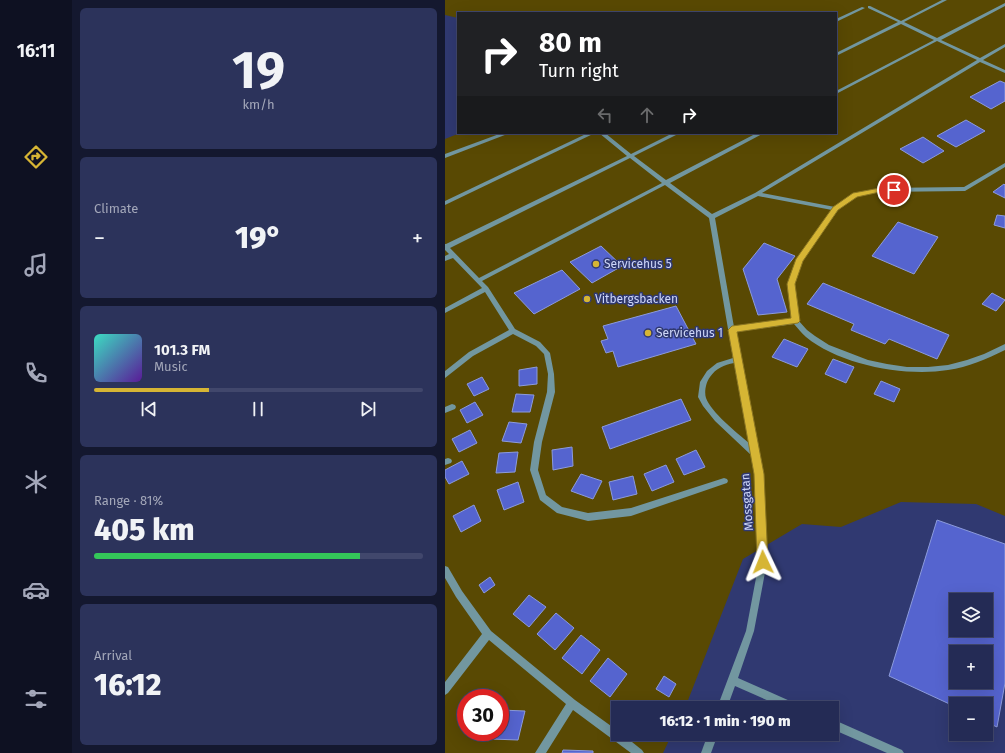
<!DOCTYPE html>
<html lang="en">
<head>
<meta charset="utf-8">
<style>
  :root { --surface:#242b55; --page:#2c335b; --text:#f1f3f6; --muted:#a3a7b9; --line:#41476c; --accent:#d6b534 }
  body { margin:0; font-family:"Fira Sans",sans-serif; background:var(--page); color:var(--text); height:100vh; display:flex; flex-direction:column; font-size:15px; white-space:nowrap }
  * { box-sizing:border-box; margin:0 }
  p { font-size:13px; color:var(--muted) }
  .icon { flex:none; width:22px; height:22px; fill:none; stroke:currentColor; stroke-width:2; stroke-linecap:round; stroke-linejoin:round }
  .map { position:relative; flex:1; overflow:hidden }
  .details { display:flex; flex-direction:column; gap:8px; padding:8px; background:#14182f; width:373px }
  .details>* { flex:none }
  .guide { position:absolute; left:12px; top:12px; width:380px; height:122px; border-radius:0px; box-shadow:0 4px 16px #0002,0 0 0 1px var(--line); background:#202124; color:#fff; overflow:hidden }
  .fabs { position:absolute; left:504px; top:593px; display:grid; gap:8px }
  .fabs a { display:grid; place-items:center; width:44px; height:44px; border-radius:0px; background:var(--surface); box-shadow:0 4px 16px #0002,0 0 0 1px var(--line); font-size:20px }
  .speed { position:absolute; left:12px; top:689px; display:flex; gap:8px; font-size:20px; font-weight:700; text-align:center }
  .speed>* { display:grid; place-content:center; width:52px; height:52px; border-radius:50%; background:var(--surface); box-shadow:0 4px 16px #0002,0 0 0 1px var(--line); line-height:1 }
  .speed .limit { border:6px solid #d22; background:#fff; color:#111 }
  .pin { position:absolute; display:grid; place-items:center; width:34px; height:34px; color:#fff; margin:-17px; border:2px solid #fff; border-radius:50%; box-shadow:0 1px 4px #0007 }
  .me { position:absolute; width:44px; margin:-22px; rotate:358deg; stroke-linejoin:round; filter:drop-shadow(0 0 3px #0008) }
  .turn { display:flex; align-items:center; gap:14px; height:84px; padding:0 16px; font-size:18px }
  .turn .icon { width:52px; height:52px; stroke-width:2.5 }
  .turn b { display:block; font-size:28px; line-height:34px }
  .lanes { display:flex; align-items:center; height:38px; padding:0 16px; background:#0003; justify-content:center; gap:20px; direction:ltr }
  .lanes .off { opacity:.35 }
  .big { font-size:30px; font-weight:800; line-height:1.1 }
  .details .tile { flex:1; display:flex; flex-direction:column; justify-content:center; gap:6px; min-width:0; padding:0 14px; border-radius:6px; background:var(--page) }
  .details .dial { align-items:center; gap:0 }
  .dial b { font-size:52px; line-height:1 }
  .song { display:flex; align-items:center; gap:12px }
  .cover { width:48px; height:48px; border-radius:6px; background:linear-gradient(135deg,hsl(170 70% 55%),hsl(270 70% 35%)) }
  .played { height:4px; border-radius:2px; background:linear-gradient(90deg,var(--accent) 35%,var(--line) 35%) }
  .keys { display:flex; justify-content:space-around; direction:ltr }
  .heat { display:flex; justify-content:space-between; align-items:center; font-size:22px; direction:ltr }
  .charge { height:6px; border-radius:3px; background:linear-gradient(90deg,#34c759 81%,var(--line) 0) }
  .trip { position:absolute; left:166px; top:701px; width:228px; height:40px; border-radius:0px; background:var(--surface); box-shadow:0 4px 16px #0002,0 0 0 1px var(--line); font-weight:800; line-height:40px; text-align:center }
  main { display:flex; flex:1; min-height:0 }
  .tab-bar { display:flex; flex-direction:column; width:72px; justify-content:space-around; align-items:center; background:#0e1122; color:var(--muted) }
  .tab-bar .icon { width:28px; height:28px }
  .tab-bar .on { color:var(--accent) }
  .tab-bar b { font-size:18px; color:var(--text) }
  .map>svg:first-child { display:block }
  .green { fill:#594903; fill-rule:evenodd }
  .building { fill:#5564cf; stroke:#8c9bdc; fill-rule:evenodd }
  .lines { fill:none; stroke-linecap:round; stroke-linejoin:round }
  .minor { fill:#7297a0; fill-rule:evenodd }
  .route { fill:#d6b534; stroke:#8b7622 }
  .poi-dot { fill:#d6b534; stroke:#303971; stroke-width:1.5 }
  .labels { text-anchor:middle; dominant-baseline:central; stroke-width:3; stroke-linejoin:round; paint-order:stroke }
  .poi-label { font-size:12px; fill:#ced7f9; stroke:#303971; text-anchor:start }
  .street-label { font-size:12px; fill:#ced7f9; stroke:#303971 }
</style>
</head>
<body>
<main>
<nav class="tab-bar">
<b>16:11</b>
<svg class="icon on" aria-label="directions" viewBox="0 0 24 24"><path d="M12 3l9 9-9 9-9-9zM9 14v-3h6M13 9l2 2-2 2"/></svg>
<svg class="icon" aria-label="music" viewBox="0 0 24 24"><path d="M9 18V5l10-2v13"/><circle cx="6" cy="18" r="3"/><circle cx="16" cy="16" r="3"/></svg>
<svg class="icon" aria-label="phone" viewBox="0 0 24 24"><path d="M5 4h4l2 5-3 2q2 4 5 5l2-3 5 2v4C11 20 4 13 5 4z"/></svg>
<svg class="icon" aria-label="climate" viewBox="0 0 24 24"><path d="M12 3v18M4 7l16 10M4 17L20 7"/></svg>
<svg class="icon" aria-label="car" viewBox="0 0 24 24"><path d="M5 17H2v-5l4-1 3-4h7l3 4 3 1v5h-3M9 17h6M6 11h13"/><circle cx="7" cy="17" r="2"/><circle cx="17" cy="17" r="2"/></svg>
<svg class="icon" aria-label="filters" viewBox="0 0 24 24"><path d="M4 7h16M4 17h16"/><circle cx="9" cy="7" r="2"/><circle cx="15" cy="17" r="2"/></svg>
</nav>
<section class="details">
<div class="tile dial"><b>19</b><p>km/h</p></div>
<div class="tile"><p>Climate</p>
<div class="heat"><a>−</a><b class="big">19°</b><a>+</a></div>
</div>
<div class="tile">
<div class="song"><i class="cover"></i><div><b>101.3 FM</b><p>Music</p></div></div>
<div class="played"></div>
<div class="keys"><svg class="icon" aria-label="previous" viewBox="0 0 24 24"><path d="M18 5L8 12l10 7zM5 5v14"/></svg><svg class="icon" aria-label="pause" viewBox="0 0 24 24"><path d="M8 5v14M16 5v14"/></svg><svg class="icon" aria-label="next" viewBox="0 0 24 24"><path d="M6 5l10 7-10 7zM19 5v14"/></svg></div>
</div>
<div class="tile"><p>Range · 81%</p><b class="big">405 km</b><div class="charge"></div></div>
<div class="tile"><p>Arrival</p><b class="big">16:12</b></div>
</section>
<div class="map">
<svg width="560" height="753" viewBox="0 0 560 753">
  <rect width="100%" height="100%" fill="#303971"/>
  <path class="green" d="M0 0H560V516L531 504 456 502 396 527 357 524 298 559 240 708H173V734H227L218 753H0V139L15 133H391V13H13V18L0 15ZM21 698H55V732H21Z"/>
  <g class="building">
    <polygon points="555,81 560,83 560,101 546,109 525,97"/>
    <polygon points="521,120 540,131 511,147 492,136"/>
    <polygon points="478,137 499,151 478,163 455,149"/>
    <polygon points="559,184 560,185 560,198 548,192"/>
    <polygon points="552,215 560,216 560,228 549,225"/>
    <polygon points="453,222 493,237 469,274 427,256"/>
    <polygon points="319,243 350,256 332,279 342,312 313,315 298,269"/>
    <polygon points="156,246 177,266 147,283 125,262"/>
    <polygon points="117,270 135,289 89,314 69,293"/>
    <polygon points="378,283 504,335 492,359 444,339 440,344 406,330 409,324 362,304"/>
    <polygon points="547,293 560,300 551,311 537,304"/>
    <polygon points="231,306 251,344 173,367 168,351 161,353 156,341 163,339 158,326"/>
    <polygon points="339,339 363,349 352,367 327,357"/>
    <polygon points="388,359 409,367 401,383 380,374"/>
    <polygon points="92,367 92,384 74,386 74,370"/>
    <polygon points="37,377 44,389 29,396 22,384"/>
    <polygon points="436,381 455,389 449,402 429,394"/>
    <polygon points="71,394 89,395 85,412 67,412"/>
    <polygon points="236,399 246,420 165,449 157,427"/>
    <polygon points="30,402 38,415 22,423 15,410"/>
    <polygon points="64,422 82,424 76,443 57,441"/>
    <polygon points="25,430 32,443 14,452 7,439"/>
    <polygon points="127,447 128,466 108,470 107,450"/>
    <polygon points="251,450 260,467 239,475 231,459"/>
    <polygon points="73,452 70,472 51,473 54,453"/>
    <polygon points="17,461 24,474 4,484 0,477 0,470"/>
    <polygon points="221,465 229,482 207,491 199,474"/>
    <polygon points="136,474 157,481 148,499 126,491"/>
    <polygon points="188,476 192,494 168,500 164,482"/>
    <polygon points="73,482 79,502 59,510 52,490"/>
    <polygon points="29,505 36,521 16,532 8,516"/>
    <path d="M492 520 560 544V683L552 727 541 722V704H511V707L444 676ZM511 600H541V630H511ZM511 652H541V682H511Z"/>
    <polygon points="45,577 50,585 39,593 34,585"/>
    <polygon points="84,595 101,607 84,627 68,614"/>
    <polygon points="111,613 129,628 110,650 92,634"/>
    <polygon points="136,635 155,650 137,674 117,658"/>
    <polygon points="163,658 182,674 165,697 145,681"/>
    <polygon points="219,676 231,684 224,697 211,689"/>
    <polygon points="55,710 80,711 73,740 46,739 48,732 55,732"/>
    <polygon points="118,750 148,751 148,753 117,753"/>
  </g>
  <g class="lines">
    <g class="minor">
      <path d="M497 0H502L459 22 492 38 560 3V6L496 40 535 58 560 44V47L538 60 560 70V73L535 62 317 193 390 207 408 194 435 188 519 187 560 163V167L520 191 435 192 412 196 393 210 357 261 349 284 353 320 362 330 370 336 384 345 423 360 442 364 462 367H483L503 365 522 360 539 354 560 344V350C542 359 523 367 503 370 460 377 395 365 361 337 356 333 353 328 349 324L290 332 318 474 322 562 309 631 293 678 354 705 356 708H340L290 686 282 708H272L301 631 314 562 310 474 306 455 270 421 258 406 253 397 255 382 262 371 272 363 288 358 264 218 220 185 37 281 43 287 70 329 95 342 105 353 109 374 110 392 97 442 93 470 101 495 117 507 143 513 186 508 279 478 282 479 283 481 282 483 279 484 186 516 143 521 112 513 95 500 85 470 89 442 102 392 103 374 99 354 91 346 68 334 28 356 0 378V371L24 352 64 330 40 292 0 313V308L37 288 8 258 0 261V256L4 254 0 250V244H1L182 156 154 133H160L186 154 228 133H235L189 156 221 180 312 133H319L225 183 267 214 310 193 532 60 492 41 391 94V91L489 40 456 24 391 56V53L453 22 423 8V6H425L456 21ZM185 158 217 183 34 278 5 248ZM313 196 387 210 351 261 343 284 347 319 289 327 270 218ZM289 363 304 443C292 433 266 412 261 398 259 392 261 382 265 377 271 368 279 365 289 363Z"/>
      <polygon points="417,7 420,8 391,22 391,19"/>
      <polygon points="57,133 65,133 0,158 0,154"/>
      <polygon points="143,133 150,133 0,205 0,201"/>
      <polygon points="7,404 10,405 11,407 10,409 0,413 0,407"/>
      <polygon points="3,458 6,459 7,461 6,463 0,465 0,459"/>
      <polygon points="0,566 3,567 17,591 46,631 130,700 173,731 173,734 177,734 197,750 199,753 186,753 128,710 101,753 90,753 121,704 44,640 3,693 0,695 0,682 37,634 11,597 0,578"/>
      <polygon points="387,719 457,750 459,753 442,753 387,729"/>
      <polygon points="263,734 273,734 266,753 256,753"/>
    </g>
  </g>
  <polygon class="route" points="449,187 451,188 451,191 435,192 412,197 393,210 358,261 350,284 355,321 353,323 292,332 319,474 323,562 322,566 318,567 314,566 312,562 309,474 283,330 287,326 346,318 342,284 351,259 388,207 408,193 435,188"/>
  <g class="poi-dot">
    <circle cx="151" cy="264" r="4"/>
    <circle cx="142" cy="299" r="4"/>
    <circle cx="203" cy="333" r="4"/>
  </g>
  <g class="labels">
    <g class="poi-label">
      <text x="159" y="264">Servicehus 5</text>
      <text x="150" y="299">Vitbergsbacken</text>
      <text x="211" y="333">Servicehus 1</text>
    </g>
    <g class="street-label">
      <text transform="translate(302 502) rotate(-94)">Mossgatan</text>
    </g>
  </g>
</svg>
<div class="fabs">
<a><svg class="icon" aria-label="layers" viewBox="0 0 24 24"><path d="M12 4l9 5-9 5-9-5zM3 14l9 5 9-5"/></svg></a>
<a>+</a>
<a>−</a>
</div>
<div class="speed"><div class="limit">30</div></div>
<div class="pin" style="left:449px;top:190px;background:#d93025"><svg class="icon" aria-label="arrive" viewBox="0 0 24 24"><path d="M6 21V4h12l-3 4 3 4H6"/></svg></div>
<svg class="me" style="left:318px;top:562px" viewBox="-20 -20 40 40"><path d="M0-17L14 15 0 8-14 15z" fill="#d6b534" stroke="#fff" stroke-width="4"/></svg>
<div class="trip">16:12 · 1 min · 190 m</div>
<div class="guide">
<div class="turn"><svg class="icon" aria-label="right" viewBox="0 0 24 24"><path d="M7 20v-9h11M14 6l5 5-5 5"/></svg><div><b>80 m</b>Turn right</div></div>
<div class="lanes"><svg class="icon off" aria-label="left" viewBox="0 0 24 24"><path d="M17 20v-9H6M10 6l-5 5 5 5"/></svg><svg class="icon off" aria-label="ahead" viewBox="0 0 24 24"><path d="M12 20V5M6 11l6-6 6 6"/></svg><svg class="icon" aria-label="right" viewBox="0 0 24 24"><path d="M7 20v-9h11M14 6l5 5-5 5"/></svg></div>
</div>
</div>
</main>
</body>
</html>
